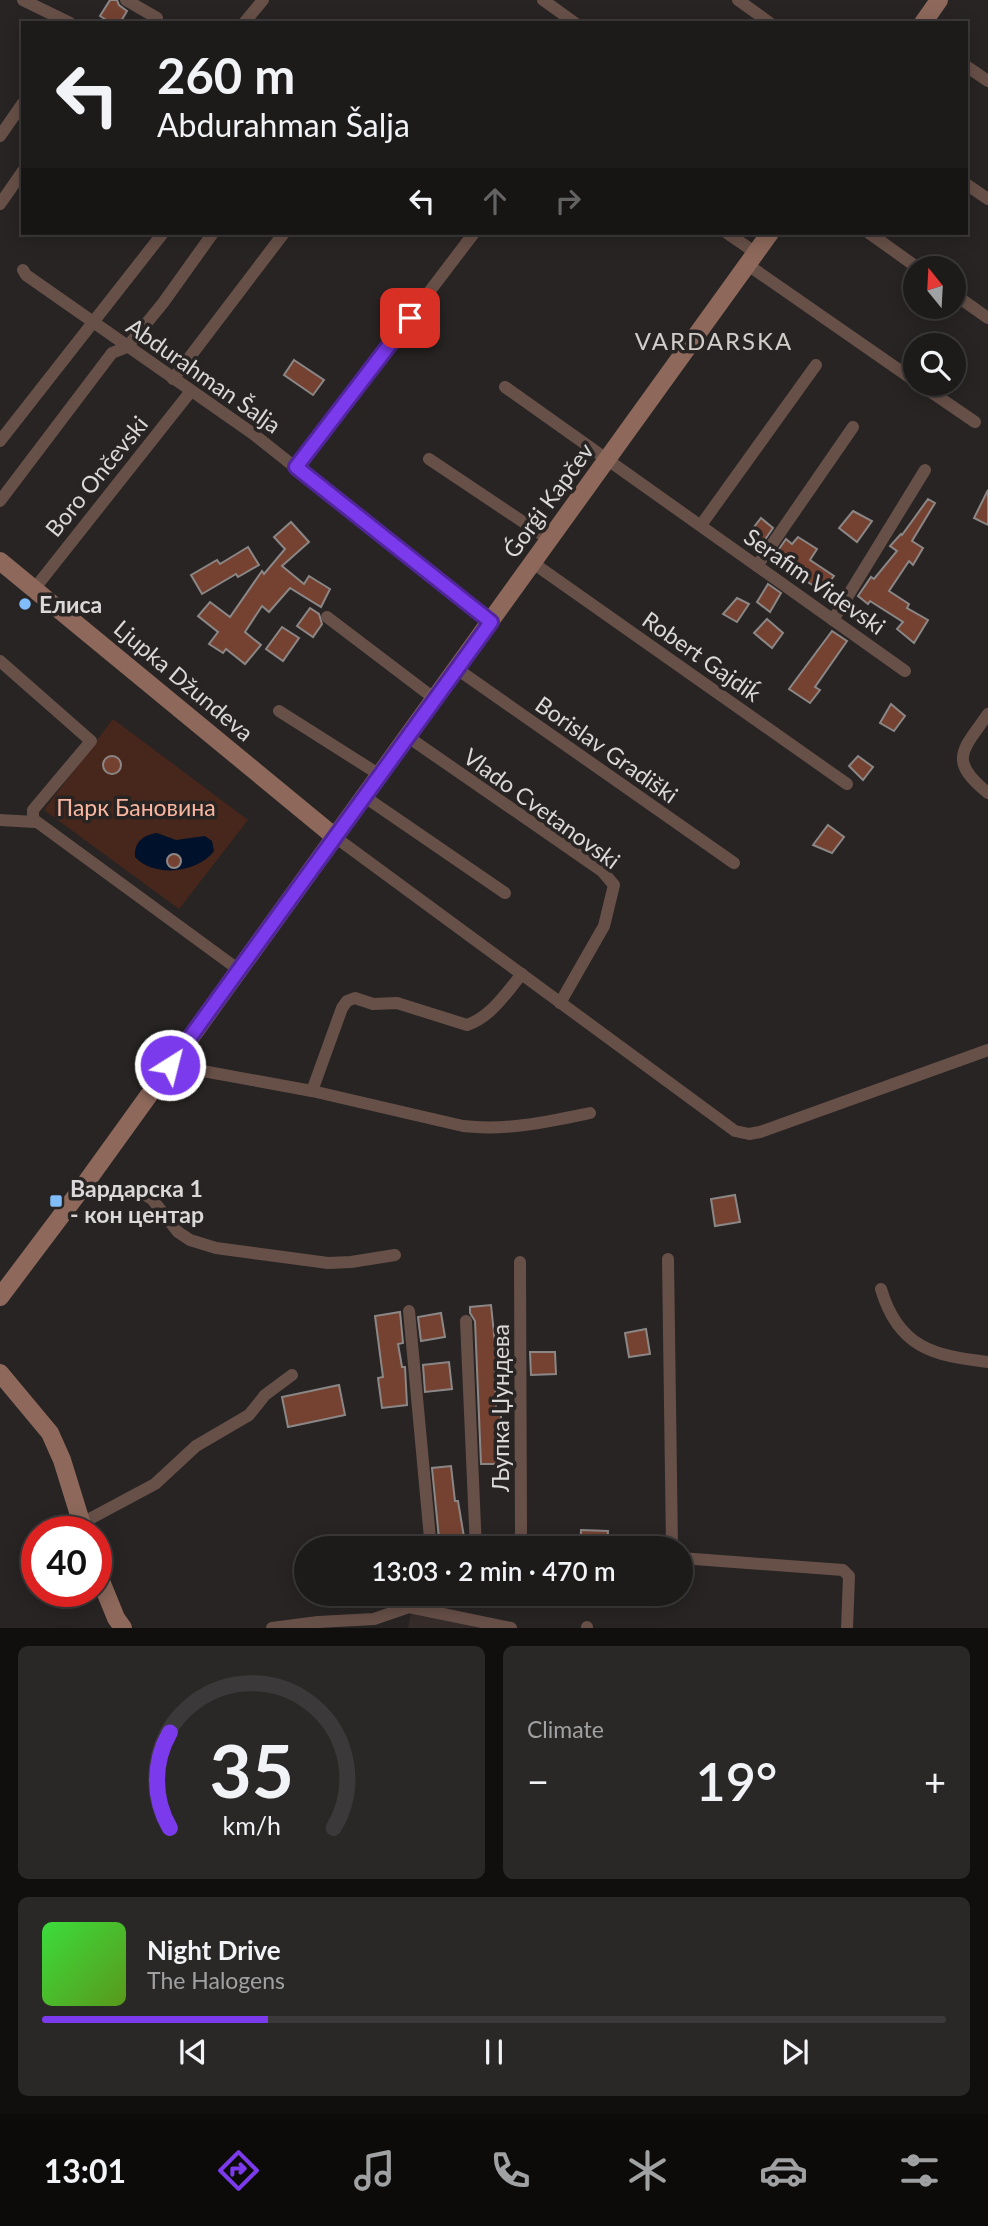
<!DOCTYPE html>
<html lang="en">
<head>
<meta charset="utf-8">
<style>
  :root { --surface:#1d1b1a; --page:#2a2827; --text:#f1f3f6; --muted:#a0a1a2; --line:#3b3939; --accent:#7c3aed }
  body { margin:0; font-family:Lato,sans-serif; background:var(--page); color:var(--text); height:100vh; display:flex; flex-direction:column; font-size:26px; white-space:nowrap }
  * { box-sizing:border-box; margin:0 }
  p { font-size:23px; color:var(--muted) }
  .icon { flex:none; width:38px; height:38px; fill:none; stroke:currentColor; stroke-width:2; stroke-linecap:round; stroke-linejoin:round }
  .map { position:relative; height:1628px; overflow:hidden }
  .drawer { display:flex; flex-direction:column; gap:18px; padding:18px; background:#100f0e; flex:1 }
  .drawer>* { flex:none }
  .top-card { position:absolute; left:21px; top:21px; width:947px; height:214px; border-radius:0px; box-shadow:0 4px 18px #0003,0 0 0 2px var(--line); background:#1d1b1a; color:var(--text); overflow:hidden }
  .needle { width:46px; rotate:342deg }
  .fabs { position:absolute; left:903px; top:256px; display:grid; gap:14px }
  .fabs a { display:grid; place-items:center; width:63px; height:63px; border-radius:50%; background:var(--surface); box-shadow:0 4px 18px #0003,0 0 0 2px var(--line); font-size:35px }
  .speed { position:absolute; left:21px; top:1516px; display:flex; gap:14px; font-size:35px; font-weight:700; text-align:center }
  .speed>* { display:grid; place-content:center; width:91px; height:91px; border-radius:50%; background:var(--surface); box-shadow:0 4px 18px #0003,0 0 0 2px var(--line); line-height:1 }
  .speed .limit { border:10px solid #d22; background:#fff; color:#111 }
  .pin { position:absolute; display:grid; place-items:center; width:60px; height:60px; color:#fff; margin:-30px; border-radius:14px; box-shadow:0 4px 10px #0006 }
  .me { position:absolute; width:77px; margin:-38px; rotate:36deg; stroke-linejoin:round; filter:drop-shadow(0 0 5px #0008) }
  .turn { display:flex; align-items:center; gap:24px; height:147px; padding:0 21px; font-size:32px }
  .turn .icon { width:91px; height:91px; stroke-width:2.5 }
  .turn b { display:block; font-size:49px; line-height:60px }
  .lanes { display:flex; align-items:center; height:66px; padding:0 21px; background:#0003; justify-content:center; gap:35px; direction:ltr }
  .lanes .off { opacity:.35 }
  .big { font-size:52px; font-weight:600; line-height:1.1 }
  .drawer .tile { flex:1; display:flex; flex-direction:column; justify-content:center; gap:10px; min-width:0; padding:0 24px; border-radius:10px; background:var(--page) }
  .drawer .dial { align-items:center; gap:0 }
  .dial svg { height:182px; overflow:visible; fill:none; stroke:var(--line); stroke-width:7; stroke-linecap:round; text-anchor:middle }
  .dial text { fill:var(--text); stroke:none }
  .song { display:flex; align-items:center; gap:21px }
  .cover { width:84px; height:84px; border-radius:10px; background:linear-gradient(135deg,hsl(120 70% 55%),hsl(90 70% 35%)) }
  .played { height:7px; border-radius:4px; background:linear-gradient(90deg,var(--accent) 25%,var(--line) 25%) }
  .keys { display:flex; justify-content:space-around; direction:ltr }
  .heat { display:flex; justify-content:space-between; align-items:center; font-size:38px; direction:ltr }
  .drawer .tiles { flex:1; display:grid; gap:18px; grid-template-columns:1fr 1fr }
  .tile:last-child { grid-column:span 2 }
  .trip { position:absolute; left:294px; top:1536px; width:399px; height:70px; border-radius:35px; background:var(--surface); box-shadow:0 4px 18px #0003,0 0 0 2px var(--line); font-weight:600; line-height:70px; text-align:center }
  .dock { display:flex; height:112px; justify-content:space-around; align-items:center; background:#0c0b0a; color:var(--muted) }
  .dock .icon { width:49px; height:49px }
  .dock .current { color:var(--accent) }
  .dock b { font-size:32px; color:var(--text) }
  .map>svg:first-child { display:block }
  .built { fill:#362c2a }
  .green { fill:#47261b }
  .water { fill:#00122b }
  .building { fill:#754231; stroke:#8b8786; stroke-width:2 }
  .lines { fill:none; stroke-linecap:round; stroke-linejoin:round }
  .street { stroke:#675048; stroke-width:12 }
  .secondary { stroke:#8d685b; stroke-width:18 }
  .route-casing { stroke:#51269a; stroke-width:18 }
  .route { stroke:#7c3aed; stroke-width:12 }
  .poi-dot { fill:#81bdfa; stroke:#272423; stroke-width:2.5 }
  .labels { text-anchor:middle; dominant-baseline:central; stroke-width:7; stroke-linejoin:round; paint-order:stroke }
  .street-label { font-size:23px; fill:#dad8d8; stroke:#272423 }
  .poi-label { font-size:23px; font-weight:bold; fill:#dad8d8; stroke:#272423; text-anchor:start }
  .park-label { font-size:23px; fill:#fab6a0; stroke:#272423 }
  .neighbourhood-label { font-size:24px; letter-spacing:2px; fill:#d1cdcb; stroke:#272423 }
</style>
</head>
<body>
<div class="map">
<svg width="988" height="1628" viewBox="0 0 988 1628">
  <rect width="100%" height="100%" fill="#272423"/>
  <polygon class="built" points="411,1613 489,1628 408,1628"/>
  <polygon class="green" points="113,719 248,820 179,909 44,810"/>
  <path class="water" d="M157 833 176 840 205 836 212 841 214 851C198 873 154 878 135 857 134 842 143 835 157 833Z"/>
  <g class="building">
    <polygon points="110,0 117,0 119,5 127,11 120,23 111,23 100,16"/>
    <polygon points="294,360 324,380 313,395 284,375"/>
    <polygon points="988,490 988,525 974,518"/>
    <polygon points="928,499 935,503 912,541 923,548 913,565 909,561 889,591 909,604 907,608 928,620 914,643 897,629 903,622 870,601 868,604 858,596 871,577 874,579 897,551 890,546 901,534 902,535"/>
    <polygon points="853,511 872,521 857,542 839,528"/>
    <polygon points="761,518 773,528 760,547 747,536"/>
    <polygon points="291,522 309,542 282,566 304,584 309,576 330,589 321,607 290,588 269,612 262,606 245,632 261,645 245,664 226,649 223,653 209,644 218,632 198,616 210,602 230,617 262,571 264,574 285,549 274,537"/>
    <polygon points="798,537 817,549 810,560 834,576 822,591 803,579 807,574 777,552 786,539 792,544"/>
    <polygon points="248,547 259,565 238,577 236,574 202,594 191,575 217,560 220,564"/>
    <polygon points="768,584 781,593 770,612 757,602"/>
    <polygon points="737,598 749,604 737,622 723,614"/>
    <polygon points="310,608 319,614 322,624 313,637 297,626"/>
    <polygon points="767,619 783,633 772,648 754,633"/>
    <polygon points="282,627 299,638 283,661 266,649"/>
    <polygon points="832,631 847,641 815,687 820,690 810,703 789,689"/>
    <polygon points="891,704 905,716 894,731 880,723"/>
    <polygon points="858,756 873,767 863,780 849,766"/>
    <circle cx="112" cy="765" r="9"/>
    <polygon points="828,825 844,837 832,853 813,845"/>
    <circle cx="174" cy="861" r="7"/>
    <polygon points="735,1195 740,1222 715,1226 711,1199"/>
    <polygon points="491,1305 497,1362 495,1362 496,1410 501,1410 501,1464 481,1464 475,1321 470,1313 470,1307"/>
    <polygon points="400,1312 403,1343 398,1344 402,1367 405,1367 407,1405 382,1408 378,1378 383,1377 375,1316"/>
    <polygon points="441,1313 445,1337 421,1341 418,1317"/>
    <polygon points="646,1329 650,1354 629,1357 625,1333"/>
    <polygon points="530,1352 555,1352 556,1374 531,1375"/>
    <polygon points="449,1362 452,1389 425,1392 423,1365"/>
    <polygon points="339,1385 345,1415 288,1427 282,1397"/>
    <polygon points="451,1466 455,1501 458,1501 466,1549 440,1549 432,1468"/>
    <polygon points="581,1530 608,1531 607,1549 580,1549"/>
  </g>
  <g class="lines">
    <g class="street">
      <polyline points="23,0 70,23"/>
      <polyline points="126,0 157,18"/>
      <polyline points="543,0 575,23"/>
      <polyline points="738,0 770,23"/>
      <polyline points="244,23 263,0"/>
      <polyline points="966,66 988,81"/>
      <polyline points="0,136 23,103"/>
      <polyline points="966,184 988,199"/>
      <polyline points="0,204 23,171"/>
      <polyline points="727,233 756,253"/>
      <polyline points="869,233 918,268"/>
      <polyline points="748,265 915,381"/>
      <polyline points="23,270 26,275 252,433 490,622"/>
      <polyline points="954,294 988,318"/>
      <polyline points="173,379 284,233"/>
      <polyline points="918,383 975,422"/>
      <polyline points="505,387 905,671"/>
      <polyline points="0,441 163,233"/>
      <polyline points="429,459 550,540"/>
      <polyline points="296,467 474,233"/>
      <polyline points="0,501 112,353 127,347 163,303 213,233"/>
      <polyline points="701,525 816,365"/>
      <polyline points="533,563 847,784"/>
      <polyline points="757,566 853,427"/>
      <polyline points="35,588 191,391"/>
      <polyline points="327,617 435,699"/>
      <polyline points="833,620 925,470"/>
      <polyline points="0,661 91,741 33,810 33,819 239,970"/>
      <polyline points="457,669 734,863"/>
      <polyline points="279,711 380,775"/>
      <path d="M988 714C963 750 947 760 988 793"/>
      <polyline points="408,737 602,871 614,885 604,926 560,1003"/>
      <polyline points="365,797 505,893"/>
      <polyline points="0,820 35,822"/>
      <polyline points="335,837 735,1131 749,1134 760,1132 988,1050"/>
      <path d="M170 1065 312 1091 463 1126C507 1131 547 1122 590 1113"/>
      <path d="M312 1091 342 1008 347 1001 355 998 373 1004 397 1003 467 1025C491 1017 506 993 522 974"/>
      <polyline points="82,1188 142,1193 152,1199 178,1232 190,1240 216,1248 328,1263 351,1262 395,1255"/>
      <polyline points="668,1259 672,1549"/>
      <path d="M881 1289C898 1347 933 1356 988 1362"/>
      <polyline points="409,1311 431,1549"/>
      <polyline points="466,1321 476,1549"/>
      <polyline points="82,1523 155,1484 196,1446 249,1415 265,1395 292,1375"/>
      <polyline points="510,1549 520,1541 521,1532 520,1262"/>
      <polyline points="681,1558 843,1570 849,1576 847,1628"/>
      <polyline points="409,1607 511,1628"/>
      <polyline points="272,1628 318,1622 374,1619 409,1607 431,1594"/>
      <polyline points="587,1628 587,1627"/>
    </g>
    <g class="secondary">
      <polyline points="923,23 939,0"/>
      <polyline points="0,561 335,837"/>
      <polyline points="0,1297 82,1188 770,233"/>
      <polyline points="0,1373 50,1433 62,1460 84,1531"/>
      <polyline points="96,1569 116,1618 123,1628"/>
    </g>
  </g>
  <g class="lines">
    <defs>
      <polyline id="route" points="170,1065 491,622 296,467 410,318"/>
    </defs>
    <use href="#route" class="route-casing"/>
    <use href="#route" class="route"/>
  </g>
  <g class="poi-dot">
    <circle cx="25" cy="604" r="7"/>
    <rect x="49" y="1194" width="14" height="14" rx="3.5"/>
  </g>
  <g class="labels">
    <g class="street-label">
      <text transform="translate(204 375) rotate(35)">Abdurahman Šalja</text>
      <text transform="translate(96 476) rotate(-51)">Boro Ončevski</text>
      <text transform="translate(548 500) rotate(-54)">Ǵorǵi Kapčev</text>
      <text transform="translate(815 581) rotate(35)">Serafim Videvski</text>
      <text transform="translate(702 656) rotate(35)">Robert Gajdiḱ</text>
      <text transform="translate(184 680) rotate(40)">Ljupka Džundeva</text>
      <text transform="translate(607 749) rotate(35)">Borislav Gradiški</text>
      <text transform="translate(542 808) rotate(36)">Vlado Cvetanovski</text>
      <text transform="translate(500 1408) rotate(-90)">Љупка Џундева</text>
    </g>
    <g class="poi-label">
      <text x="39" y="604">Елиса</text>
      <text x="70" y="1188">Вардарска 1<tspan x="70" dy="26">- кон центар</tspan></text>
    </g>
    <g class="park-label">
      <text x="136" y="807">Парк Бановина</text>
    </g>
    <g class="neighbourhood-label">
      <text x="714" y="340">VARDARSKA</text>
    </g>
  </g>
</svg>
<div class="fabs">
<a><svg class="needle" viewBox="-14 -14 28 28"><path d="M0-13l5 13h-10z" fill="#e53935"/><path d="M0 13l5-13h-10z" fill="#a0a1a2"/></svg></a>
<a><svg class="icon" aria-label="search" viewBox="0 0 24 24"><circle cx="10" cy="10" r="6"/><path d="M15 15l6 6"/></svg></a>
</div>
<div class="speed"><div class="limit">40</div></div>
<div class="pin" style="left:410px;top:318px;background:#d93025"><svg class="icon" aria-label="arrive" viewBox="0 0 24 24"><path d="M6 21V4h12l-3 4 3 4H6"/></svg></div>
<svg class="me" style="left:170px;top:1065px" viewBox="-20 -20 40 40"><circle r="17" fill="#7c3aed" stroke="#fff" stroke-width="3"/><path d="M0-11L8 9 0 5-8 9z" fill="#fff"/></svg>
<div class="trip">13:03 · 2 min · 470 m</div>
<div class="top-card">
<div class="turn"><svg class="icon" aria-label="left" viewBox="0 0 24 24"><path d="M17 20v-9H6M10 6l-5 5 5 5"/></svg><div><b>260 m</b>Abdurahman Šalja</div></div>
<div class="lanes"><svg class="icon" aria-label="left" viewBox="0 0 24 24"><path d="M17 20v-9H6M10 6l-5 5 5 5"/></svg><svg class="icon off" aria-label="ahead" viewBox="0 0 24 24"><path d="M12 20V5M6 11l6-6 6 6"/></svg><svg class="icon off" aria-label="right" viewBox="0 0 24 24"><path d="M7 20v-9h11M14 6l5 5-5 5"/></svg></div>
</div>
</div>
<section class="drawer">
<div class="tiles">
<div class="tile dial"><svg viewBox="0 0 100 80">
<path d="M14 69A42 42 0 1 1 86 69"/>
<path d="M14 69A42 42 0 0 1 14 27" stroke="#7c3aed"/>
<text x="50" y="56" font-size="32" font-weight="700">35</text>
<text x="50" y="72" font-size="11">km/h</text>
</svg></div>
<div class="tile"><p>Climate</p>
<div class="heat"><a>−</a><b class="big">19°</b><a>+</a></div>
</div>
<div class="tile">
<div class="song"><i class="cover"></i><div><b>Night Drive</b><p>The Halogens</p></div></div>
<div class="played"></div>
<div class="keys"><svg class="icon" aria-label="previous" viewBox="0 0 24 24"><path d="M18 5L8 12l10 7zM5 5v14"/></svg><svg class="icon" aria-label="pause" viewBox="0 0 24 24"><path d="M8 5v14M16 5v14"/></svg><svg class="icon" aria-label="next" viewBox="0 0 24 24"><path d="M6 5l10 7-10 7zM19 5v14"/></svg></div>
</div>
</div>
</section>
<nav class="dock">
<b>13:01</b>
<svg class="icon current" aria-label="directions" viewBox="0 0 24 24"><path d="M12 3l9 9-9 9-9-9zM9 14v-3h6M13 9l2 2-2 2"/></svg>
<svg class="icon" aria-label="music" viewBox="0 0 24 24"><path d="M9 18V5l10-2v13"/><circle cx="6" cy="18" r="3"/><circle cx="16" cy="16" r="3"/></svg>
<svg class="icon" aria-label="phone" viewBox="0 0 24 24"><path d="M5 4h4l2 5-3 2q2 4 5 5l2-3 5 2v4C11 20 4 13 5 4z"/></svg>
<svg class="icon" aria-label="climate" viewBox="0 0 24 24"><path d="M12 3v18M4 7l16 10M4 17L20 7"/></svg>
<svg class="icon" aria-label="car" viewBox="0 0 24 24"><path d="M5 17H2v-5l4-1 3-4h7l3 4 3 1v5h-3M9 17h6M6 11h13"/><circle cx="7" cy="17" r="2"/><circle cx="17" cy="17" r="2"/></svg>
<svg class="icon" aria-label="filters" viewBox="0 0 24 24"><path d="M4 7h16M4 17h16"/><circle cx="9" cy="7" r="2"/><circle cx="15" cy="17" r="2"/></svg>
</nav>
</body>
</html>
